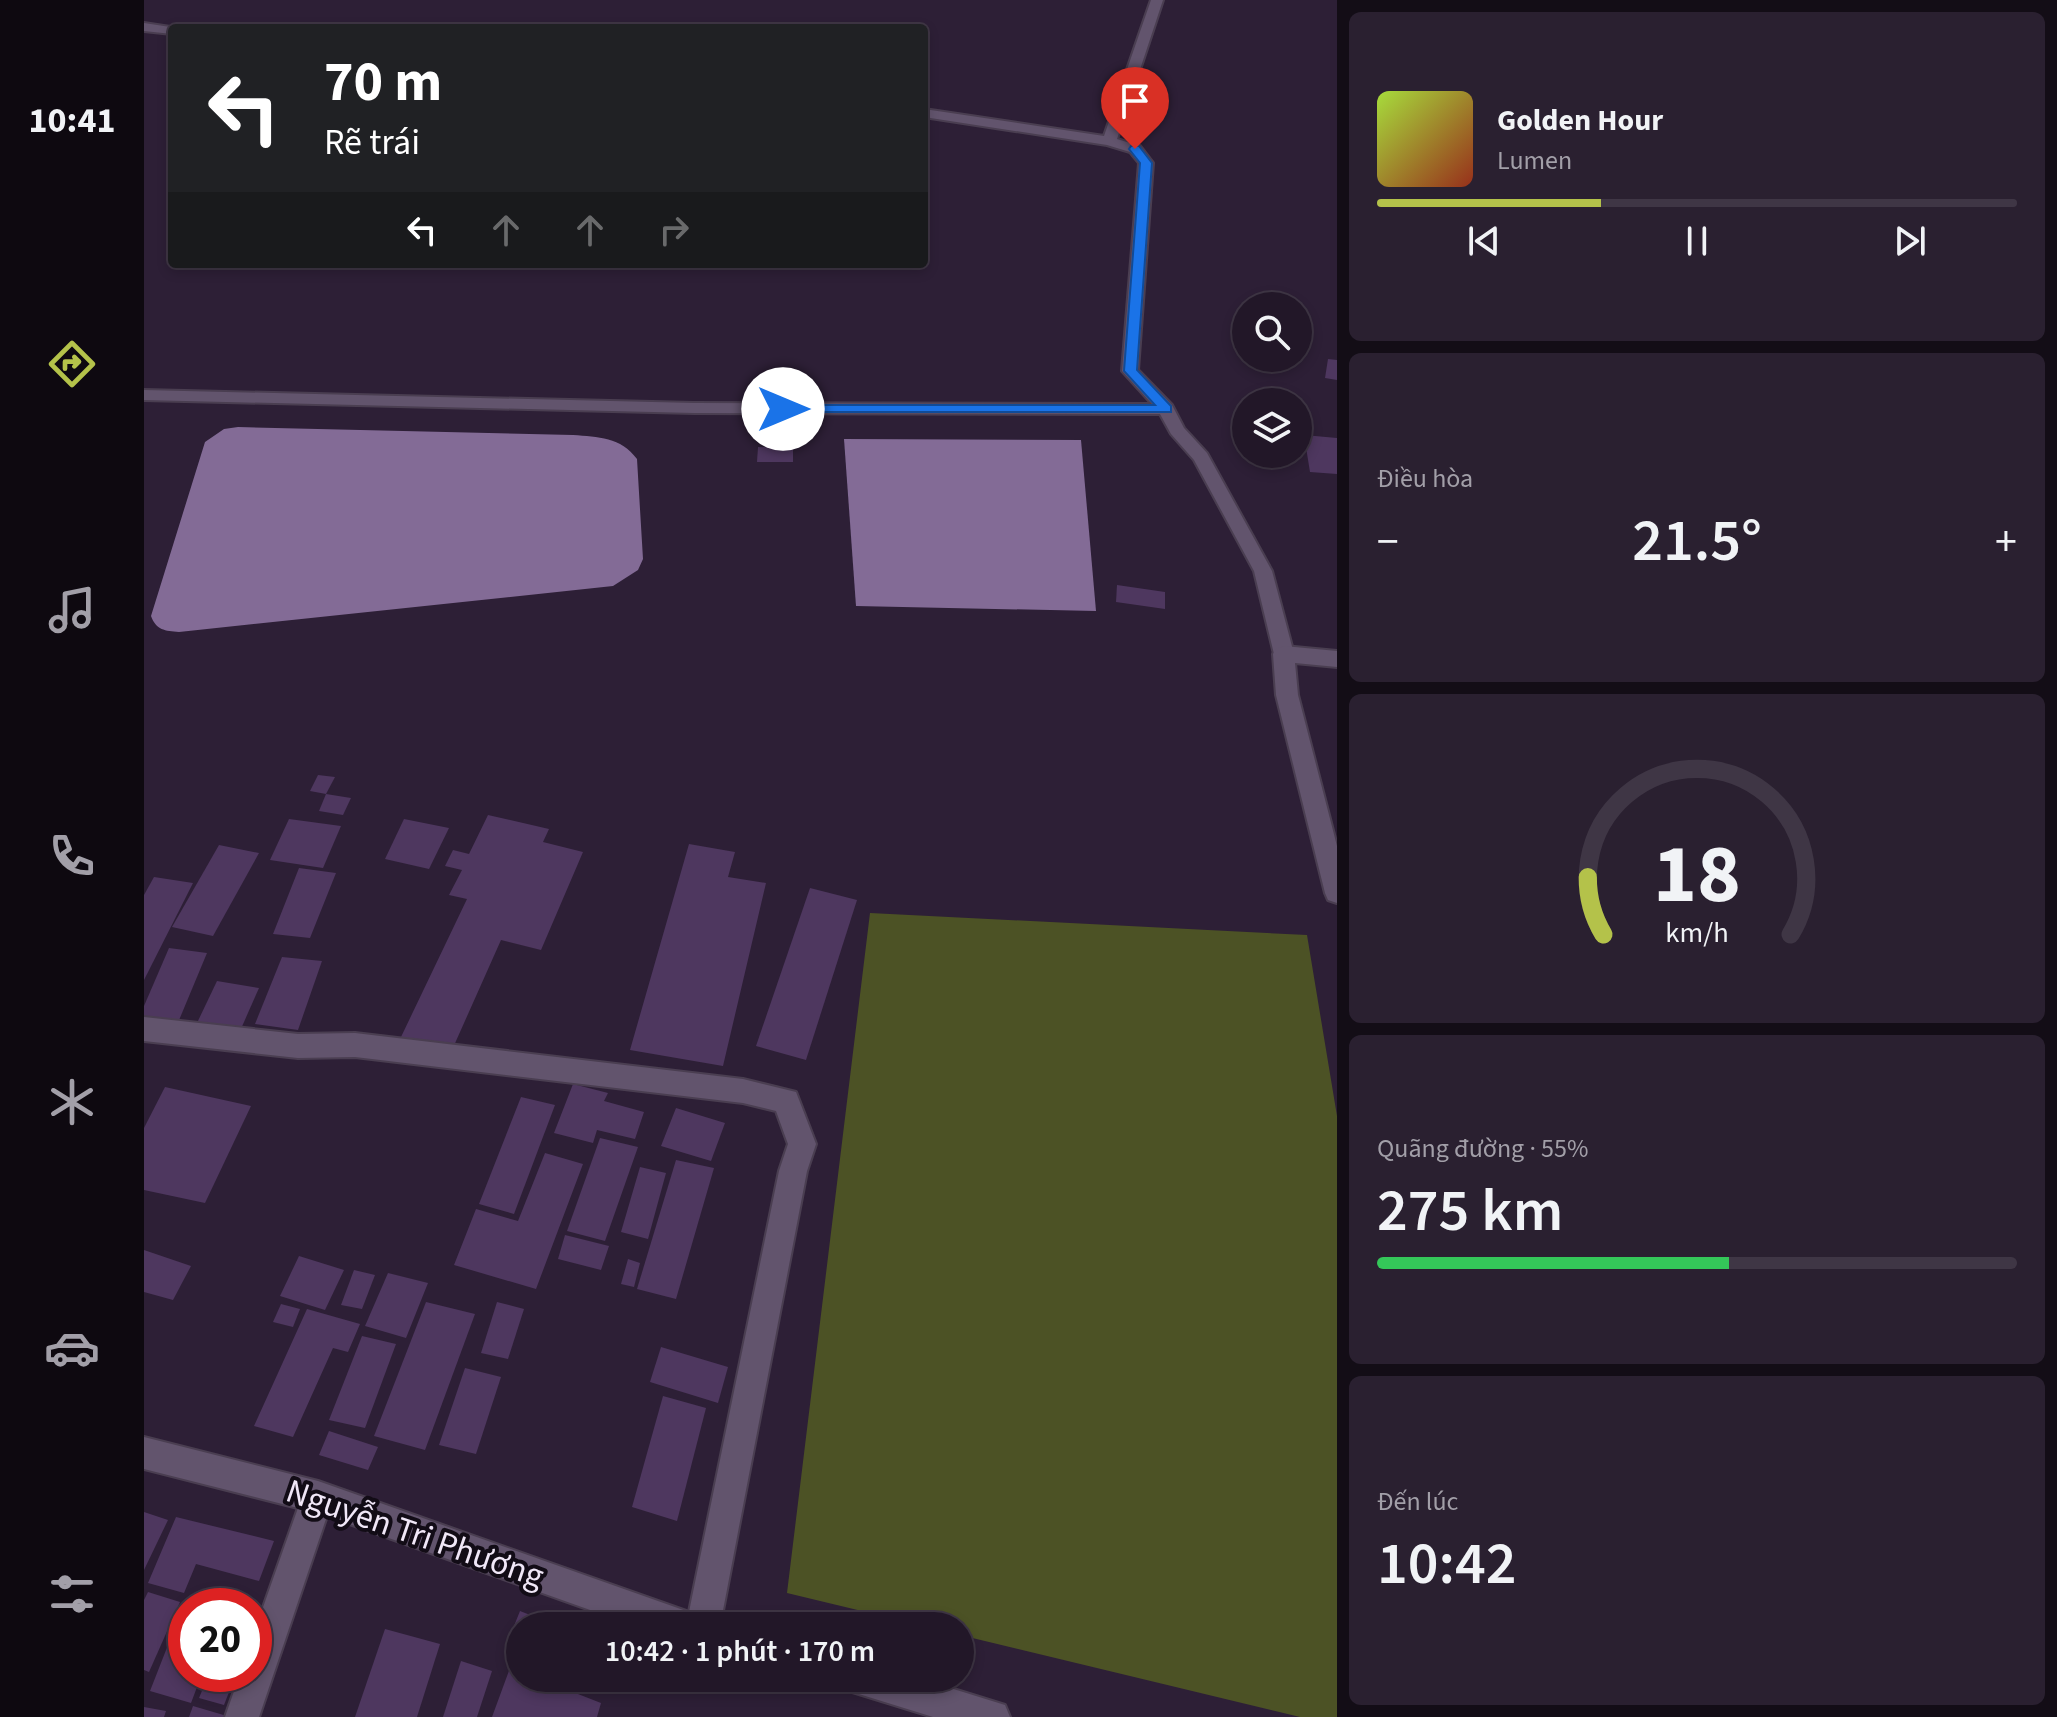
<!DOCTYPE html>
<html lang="vi">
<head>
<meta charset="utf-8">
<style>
  :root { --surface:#221728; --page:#2a2030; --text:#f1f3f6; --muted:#a29fa8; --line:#3f3645; --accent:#b4c24a }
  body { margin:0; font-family:"Source Sans 3",sans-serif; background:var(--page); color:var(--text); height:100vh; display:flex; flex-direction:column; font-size:30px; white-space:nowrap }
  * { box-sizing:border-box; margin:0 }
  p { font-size:26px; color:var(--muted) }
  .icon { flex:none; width:44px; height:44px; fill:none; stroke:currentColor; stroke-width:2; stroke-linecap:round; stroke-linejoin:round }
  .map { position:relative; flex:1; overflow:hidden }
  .panel { display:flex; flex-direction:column; gap:12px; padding:12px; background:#130d16; width:720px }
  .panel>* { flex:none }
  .guide { position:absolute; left:24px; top:24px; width:760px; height:244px; border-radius:8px; box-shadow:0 4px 12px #0003,0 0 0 2px var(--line); background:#202124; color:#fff; overflow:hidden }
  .tools { position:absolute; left:1088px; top:292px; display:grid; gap:16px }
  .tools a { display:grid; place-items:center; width:80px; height:80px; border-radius:50%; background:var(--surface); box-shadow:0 4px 12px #0003,0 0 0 2px var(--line); font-size:40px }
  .speed { position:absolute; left:24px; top:1588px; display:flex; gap:16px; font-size:40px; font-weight:700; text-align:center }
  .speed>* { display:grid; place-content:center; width:104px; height:104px; border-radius:50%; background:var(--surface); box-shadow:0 4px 12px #0003,0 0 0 2px var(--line); line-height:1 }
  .speed .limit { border:12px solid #d22; background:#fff; color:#111 }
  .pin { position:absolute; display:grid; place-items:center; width:68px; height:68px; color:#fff; margin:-82px -34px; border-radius:50% 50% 50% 0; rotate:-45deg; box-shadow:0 0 8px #0007 }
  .pin .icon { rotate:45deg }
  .me { position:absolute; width:88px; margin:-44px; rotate:90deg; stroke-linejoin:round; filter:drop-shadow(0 0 6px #0008) }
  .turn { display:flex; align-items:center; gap:28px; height:168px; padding:0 24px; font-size:36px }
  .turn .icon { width:104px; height:104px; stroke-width:2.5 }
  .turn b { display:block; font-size:56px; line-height:68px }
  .lanes { display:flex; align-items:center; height:76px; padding:0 24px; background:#0003; justify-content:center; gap:40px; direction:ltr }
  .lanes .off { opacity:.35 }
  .big { font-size:60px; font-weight:600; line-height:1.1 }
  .panel .tile { flex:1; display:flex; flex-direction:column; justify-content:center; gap:12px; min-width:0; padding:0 28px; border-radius:12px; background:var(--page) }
  .panel .dial { align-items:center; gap:0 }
  .dial svg { height:208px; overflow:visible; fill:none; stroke:var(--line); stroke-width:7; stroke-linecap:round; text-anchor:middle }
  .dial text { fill:var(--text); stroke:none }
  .song { display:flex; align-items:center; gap:24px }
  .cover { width:96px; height:96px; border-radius:12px; background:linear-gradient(135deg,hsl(80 70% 55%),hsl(10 70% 35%)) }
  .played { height:8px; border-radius:4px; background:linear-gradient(90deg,var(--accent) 35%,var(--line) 35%) }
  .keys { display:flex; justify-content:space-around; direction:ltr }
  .heat { display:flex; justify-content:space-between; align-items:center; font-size:44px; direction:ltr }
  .charge { height:12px; border-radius:6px; background:linear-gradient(90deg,#34c759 55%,var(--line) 0) }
  .trip { position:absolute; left:362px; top:1612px; width:468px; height:80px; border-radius:40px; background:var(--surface); box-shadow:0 4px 12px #0003,0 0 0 2px var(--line); font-weight:600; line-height:80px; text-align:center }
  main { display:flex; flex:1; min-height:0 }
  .menu { display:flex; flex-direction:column; width:144px; justify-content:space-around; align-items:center; background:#0e0910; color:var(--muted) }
  .menu .icon { width:56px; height:56px }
  .menu .on { color:var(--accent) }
  .menu b { font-size:36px; color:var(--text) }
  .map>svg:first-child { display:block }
  .green { fill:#4c5225 }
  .water { fill:#836b96 }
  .building { fill:#4e375f }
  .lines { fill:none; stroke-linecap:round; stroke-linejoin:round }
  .lane-casing { stroke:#4a3e51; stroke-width:4 }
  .street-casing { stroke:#4a3e51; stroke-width:4 }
  .lane { fill:#62546d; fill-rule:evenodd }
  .street { fill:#62546d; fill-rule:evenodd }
  .route { fill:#1a73e8; stroke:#114b97; stroke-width:2 }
  .labels { text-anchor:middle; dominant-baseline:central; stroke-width:8; stroke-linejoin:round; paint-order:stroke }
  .near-street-label { font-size:34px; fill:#f0e7f7; stroke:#120c16 }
</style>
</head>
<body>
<main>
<nav class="menu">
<b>10:41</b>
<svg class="icon on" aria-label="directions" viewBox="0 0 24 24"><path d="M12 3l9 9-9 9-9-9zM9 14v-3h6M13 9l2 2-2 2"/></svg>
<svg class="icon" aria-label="music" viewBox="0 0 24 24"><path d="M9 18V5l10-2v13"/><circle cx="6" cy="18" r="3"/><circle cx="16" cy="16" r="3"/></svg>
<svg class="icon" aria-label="phone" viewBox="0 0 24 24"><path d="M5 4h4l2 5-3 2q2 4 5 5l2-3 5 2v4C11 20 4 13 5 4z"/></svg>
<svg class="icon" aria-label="climate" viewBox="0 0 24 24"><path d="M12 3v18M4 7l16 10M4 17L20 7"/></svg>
<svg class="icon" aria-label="car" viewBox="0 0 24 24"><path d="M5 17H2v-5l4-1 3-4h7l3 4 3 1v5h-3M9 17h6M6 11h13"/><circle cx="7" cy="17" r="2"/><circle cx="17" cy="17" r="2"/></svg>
<svg class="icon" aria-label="filters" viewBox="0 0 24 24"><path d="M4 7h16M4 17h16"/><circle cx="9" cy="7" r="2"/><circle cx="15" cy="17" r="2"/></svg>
</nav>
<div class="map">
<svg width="1193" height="1717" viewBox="0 0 1193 1717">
  <rect width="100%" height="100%" fill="#2d1f36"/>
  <polygon class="green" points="726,913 1163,935 1193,1116 1193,1717 1156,1717 816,1635 816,1626 780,1626 643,1593"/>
  <g class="water">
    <path d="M94 427 429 435C454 437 477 437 493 459L499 559 494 570 469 586 35 632C21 631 12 630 7 616L61 442 80 429Z"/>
    <polygon points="700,439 937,440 952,611 712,606"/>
  </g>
  <g class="building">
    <polygon points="1184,359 1193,360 1193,380 1181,378"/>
    <polygon points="1154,405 1163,406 1169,425 1154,425"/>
    <polygon points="1160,435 1193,438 1193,474 1166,472"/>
    <polygon points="614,447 649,448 649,462 613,462"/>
    <polygon points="973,585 1021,592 1021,609 972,602"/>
    <polygon points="174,775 191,777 182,794 166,791"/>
    <polygon points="182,794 207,798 199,815 175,811"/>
    <polygon points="344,815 405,829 399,842 439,852 397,950 357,940 308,1050 257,1037 323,899 305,895 318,870 301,866 309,850 325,854"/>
    <polygon points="145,819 197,826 179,868 126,860"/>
    <polygon points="260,819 305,828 285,869 241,859"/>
    <polygon points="545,844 591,852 584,877 622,883 579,1066 486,1050"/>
    <polygon points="75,845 115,853 69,936 28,927"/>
    <polygon points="155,868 192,873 166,938 129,934"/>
    <polygon points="10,877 49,883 0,980 0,895"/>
    <polygon points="666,888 713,900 662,1060 612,1046"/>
    <polygon points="25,948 63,953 33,1025 0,1020 0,1006"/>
    <polygon points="138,957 178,961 154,1030 111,1024"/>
    <polygon points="73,981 115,988 96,1031 53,1023"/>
    <polygon points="429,1084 464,1093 460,1101 500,1112 491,1139 453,1130 449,1143 410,1133"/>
    <polygon points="21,1087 107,1106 61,1203 0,1190 0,1128"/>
    <polygon points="377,1097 411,1105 370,1214 335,1204"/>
    <polygon points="532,1108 581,1123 567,1161 517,1146"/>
    <polygon points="456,1138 494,1147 461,1241 423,1231"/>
    <polygon points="401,1153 439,1164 392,1289 310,1265 332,1209 374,1221"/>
    <polygon points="532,1160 570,1168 532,1299 493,1289"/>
    <polygon points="496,1167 522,1173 504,1239 477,1232"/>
    <polygon points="421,1235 465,1246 457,1270 414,1259"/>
    <polygon points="0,1250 47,1266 29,1300 0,1292"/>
    <polygon points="155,1256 200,1270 181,1310 136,1296"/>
    <polygon points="484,1259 496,1263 490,1287 477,1284"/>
    <polygon points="210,1270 231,1275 218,1309 197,1305"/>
    <polygon points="244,1273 284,1283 262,1338 221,1326"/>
    <polygon points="282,1302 331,1314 281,1450 230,1436"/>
    <polygon points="353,1302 380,1309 364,1359 337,1353"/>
    <polygon points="137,1304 156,1309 149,1327 129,1322"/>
    <polygon points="163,1309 216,1324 204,1352 189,1348 149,1437 110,1426"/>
    <polygon points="218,1336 252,1344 221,1428 185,1420"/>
    <polygon points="517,1347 584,1367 574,1403 506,1382"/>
    <polygon points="321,1368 357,1377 332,1454 295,1445"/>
    <polygon points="519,1396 562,1408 533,1521 488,1507"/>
    <polygon points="185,1431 234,1447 224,1470 175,1455"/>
    <polygon points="0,1512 24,1520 0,1570"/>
    <polygon points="32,1517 130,1541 115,1581 52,1564 40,1593 4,1583"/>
    <polygon points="4,1592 36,1602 5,1672 0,1670 0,1600"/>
    <polygon points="42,1599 65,1605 42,1606 42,1674 58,1674 47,1703 6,1691"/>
    <polygon points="376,1611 414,1626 376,1626 376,1652 362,1646"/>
    <polygon points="241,1629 296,1644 273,1717 211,1717"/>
    <polygon points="317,1661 348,1671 333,1717 299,1717"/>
    <polygon points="366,1668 376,1671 376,1678 393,1678 457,1703 453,1717 348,1717"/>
    <polygon points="65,1674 92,1674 80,1705 55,1698"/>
    <polygon points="49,1706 83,1716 83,1717 45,1717"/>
    <polygon points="0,1707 22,1711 20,1717 0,1717"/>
  </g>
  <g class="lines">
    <defs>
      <g id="lane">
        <polygon points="1007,0 1019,0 973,139 996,146 1009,163 994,370 1028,405 1040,428 1063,453 1128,571 1150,654 1147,659 1140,661 1130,654 1110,571 1050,460 1027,434 1016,414 550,413 0,400 0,390 550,403 1008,404 978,371 995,163 986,152 963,145 780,117 780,109 960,136"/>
        <polygon points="0,23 33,28 28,28 28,34 0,31"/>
      </g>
      <g id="street">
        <polygon points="1140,646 1193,651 1193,667 1151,663 1154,695 1193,846 1193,903 1184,900 1181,893 1132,695 1129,654 1132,649"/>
        <polygon points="0,1017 154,1034 211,1033 599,1079 652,1092 672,1144 663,1171 576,1626 491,1626 183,1516 115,1717 81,1717 96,1674 110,1674 110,1633 154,1508 0,1469 0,1437 174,1481 545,1612 635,1171 644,1144 632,1111 599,1103 211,1057 154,1058 0,1041"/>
        <polygon points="697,1678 774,1678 861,1705 866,1717 789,1717 702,1690"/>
      </g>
    </defs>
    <use href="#lane" class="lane-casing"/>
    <use href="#street" class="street-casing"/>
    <use href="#lane" class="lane"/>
    <use href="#street" class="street"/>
  </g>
  <polygon class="route" points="987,146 995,146 1008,163 993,370 1027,406 1027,412 634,412 634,406 639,405 1011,405 980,371 996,163 985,149"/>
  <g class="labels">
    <g class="near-street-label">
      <text transform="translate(271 1534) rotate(19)">Nguyễn Tri Phương</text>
    </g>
  </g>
</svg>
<div class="tools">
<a><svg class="icon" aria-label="search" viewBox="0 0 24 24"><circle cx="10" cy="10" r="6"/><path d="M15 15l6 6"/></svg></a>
<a><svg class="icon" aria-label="layers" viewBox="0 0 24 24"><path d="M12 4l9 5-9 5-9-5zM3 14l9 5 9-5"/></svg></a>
</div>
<div class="speed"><div class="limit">20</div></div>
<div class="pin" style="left:991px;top:149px;background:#d93025"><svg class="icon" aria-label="arrive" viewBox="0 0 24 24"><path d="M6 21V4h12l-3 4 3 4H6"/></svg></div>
<svg class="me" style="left:639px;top:409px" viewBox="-20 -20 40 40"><circle r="19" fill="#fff"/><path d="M0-13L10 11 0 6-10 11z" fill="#1a73e8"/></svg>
<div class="trip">10:42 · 1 phút · 170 m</div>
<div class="guide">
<div class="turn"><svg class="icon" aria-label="left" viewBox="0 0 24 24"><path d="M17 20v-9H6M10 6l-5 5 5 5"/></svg><div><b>70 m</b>Rẽ trái</div></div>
<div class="lanes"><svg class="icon" aria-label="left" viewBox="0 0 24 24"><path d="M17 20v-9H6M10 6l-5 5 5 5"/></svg><svg class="icon off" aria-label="ahead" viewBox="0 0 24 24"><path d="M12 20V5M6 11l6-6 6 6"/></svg><svg class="icon off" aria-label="ahead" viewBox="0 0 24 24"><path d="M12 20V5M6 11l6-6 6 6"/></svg><svg class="icon off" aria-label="right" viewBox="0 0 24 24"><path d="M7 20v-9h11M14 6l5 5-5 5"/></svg></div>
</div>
</div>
<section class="panel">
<div class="tile">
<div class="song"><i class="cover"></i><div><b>Golden Hour</b><p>Lumen</p></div></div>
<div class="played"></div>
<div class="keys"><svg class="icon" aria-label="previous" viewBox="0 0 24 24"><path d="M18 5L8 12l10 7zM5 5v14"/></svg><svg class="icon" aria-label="pause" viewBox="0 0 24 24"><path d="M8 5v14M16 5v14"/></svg><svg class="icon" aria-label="next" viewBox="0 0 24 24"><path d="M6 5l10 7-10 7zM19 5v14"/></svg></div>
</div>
<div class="tile"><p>Điều hòa</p>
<div class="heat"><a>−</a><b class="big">21.5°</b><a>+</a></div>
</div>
<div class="tile dial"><svg viewBox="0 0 100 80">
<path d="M14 69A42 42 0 1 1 86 69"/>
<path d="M14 69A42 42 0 0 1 8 47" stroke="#b4c24a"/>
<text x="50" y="56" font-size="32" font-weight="700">18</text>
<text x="50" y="72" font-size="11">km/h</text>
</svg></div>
<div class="tile"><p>Quãng đường · 55%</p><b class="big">275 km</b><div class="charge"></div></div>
<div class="tile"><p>Đến lúc</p><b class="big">10:42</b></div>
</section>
</main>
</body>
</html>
